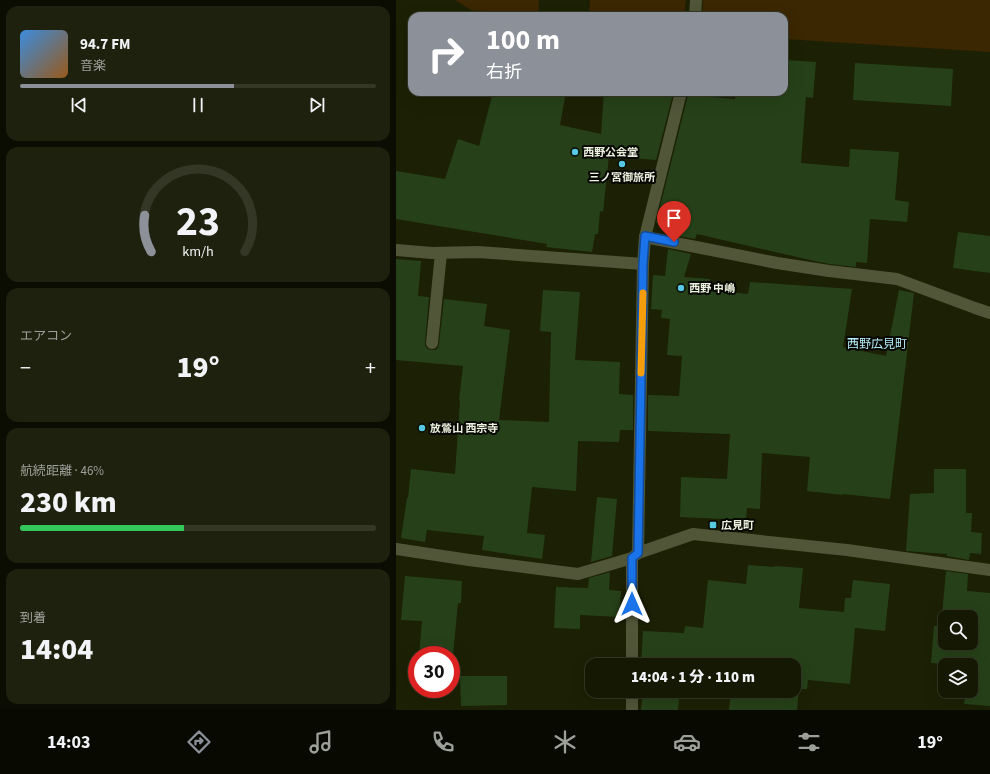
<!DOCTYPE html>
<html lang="ja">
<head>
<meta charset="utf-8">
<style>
  :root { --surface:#151803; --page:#1e210d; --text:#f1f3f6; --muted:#9da09a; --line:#343725; --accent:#8c9099 }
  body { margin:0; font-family:"Source Sans 3","Noto Sans JP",sans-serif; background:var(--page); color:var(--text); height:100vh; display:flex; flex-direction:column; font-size:15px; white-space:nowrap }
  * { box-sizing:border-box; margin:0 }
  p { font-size:13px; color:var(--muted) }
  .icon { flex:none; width:22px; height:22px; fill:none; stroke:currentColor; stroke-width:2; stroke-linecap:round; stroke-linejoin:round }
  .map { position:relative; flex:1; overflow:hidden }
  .side { display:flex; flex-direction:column; gap:6px; padding:6px; background:#0c0d02; width:396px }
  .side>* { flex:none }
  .top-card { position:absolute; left:12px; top:12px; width:380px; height:84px; border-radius:12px; box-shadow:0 4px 16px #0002,0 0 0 1px var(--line); background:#8c9099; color:#fff; overflow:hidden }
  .tools { position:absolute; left:542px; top:610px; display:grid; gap:8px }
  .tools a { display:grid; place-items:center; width:40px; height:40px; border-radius:8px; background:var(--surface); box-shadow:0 4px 16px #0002,0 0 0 1px var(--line); font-size:20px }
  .speed { position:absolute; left:12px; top:646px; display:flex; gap:8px; font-size:20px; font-weight:700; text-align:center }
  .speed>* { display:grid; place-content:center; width:52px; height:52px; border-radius:50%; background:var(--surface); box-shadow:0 4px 16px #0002,0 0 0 1px var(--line); line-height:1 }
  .speed .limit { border:6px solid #d22; background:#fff; color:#111 }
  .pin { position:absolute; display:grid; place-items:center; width:34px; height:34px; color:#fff; margin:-41px -17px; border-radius:50% 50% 50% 0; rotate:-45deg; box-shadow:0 0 4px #0007 }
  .pin .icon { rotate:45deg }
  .me { position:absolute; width:44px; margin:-22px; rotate:0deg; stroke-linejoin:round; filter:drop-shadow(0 0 3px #0008) }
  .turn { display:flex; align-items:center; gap:14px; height:84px; padding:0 12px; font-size:18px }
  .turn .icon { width:52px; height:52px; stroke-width:2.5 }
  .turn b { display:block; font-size:28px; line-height:34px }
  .big { font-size:30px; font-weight:800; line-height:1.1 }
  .side .tile { flex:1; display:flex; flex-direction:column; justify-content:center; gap:6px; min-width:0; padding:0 14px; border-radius:12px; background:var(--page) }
  .side .dial { align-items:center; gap:0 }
  .dial svg { height:104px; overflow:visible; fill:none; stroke:var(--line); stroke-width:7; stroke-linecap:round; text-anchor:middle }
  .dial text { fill:var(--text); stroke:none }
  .song { display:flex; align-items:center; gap:12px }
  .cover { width:48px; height:48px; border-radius:6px; background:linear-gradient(135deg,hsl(210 70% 55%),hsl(30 70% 35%)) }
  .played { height:4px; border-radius:2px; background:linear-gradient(90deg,var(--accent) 60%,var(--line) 60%) }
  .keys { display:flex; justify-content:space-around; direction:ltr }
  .heat { display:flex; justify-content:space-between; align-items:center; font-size:22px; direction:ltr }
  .charge { height:6px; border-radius:3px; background:linear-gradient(90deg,#34c759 46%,var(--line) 0) }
  .trip { position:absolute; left:189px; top:658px; width:216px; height:40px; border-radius:12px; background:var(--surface); box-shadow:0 4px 16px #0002,0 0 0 1px var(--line); font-weight:800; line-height:40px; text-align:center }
  .tab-bar { display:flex; height:64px; justify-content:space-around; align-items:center; background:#080a01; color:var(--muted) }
  .tab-bar .icon { width:28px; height:28px }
  .tab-bar .active { color:var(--accent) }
  .tab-bar b { font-size:18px; color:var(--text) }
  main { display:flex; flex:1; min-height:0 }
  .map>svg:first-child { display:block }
  .green { fill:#3b2701 }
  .building { fill:#264119; fill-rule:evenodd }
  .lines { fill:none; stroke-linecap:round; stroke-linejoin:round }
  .lane { stroke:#515639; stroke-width:12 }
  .street { stroke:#515639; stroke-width:12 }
  .route-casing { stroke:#114b97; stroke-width:10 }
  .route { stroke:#1a73e8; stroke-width:7 }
  .slow { stroke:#f59e0b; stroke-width:7 }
  .poi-dot { fill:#57c9e2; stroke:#070801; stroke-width:1.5 }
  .labels { text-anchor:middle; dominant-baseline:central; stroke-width:4; stroke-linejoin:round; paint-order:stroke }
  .poi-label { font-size:11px; font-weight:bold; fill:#ecf0df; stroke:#070801; text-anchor:start }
  .neighbourhood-label { font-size:12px; fill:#b7effd; stroke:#070801 }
</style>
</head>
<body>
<main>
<section class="side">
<div class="tile">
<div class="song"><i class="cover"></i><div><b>94.7 FM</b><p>音楽</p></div></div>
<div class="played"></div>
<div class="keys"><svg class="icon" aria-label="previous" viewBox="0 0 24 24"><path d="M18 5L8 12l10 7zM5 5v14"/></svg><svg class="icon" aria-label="pause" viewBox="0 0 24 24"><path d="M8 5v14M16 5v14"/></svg><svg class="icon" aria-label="next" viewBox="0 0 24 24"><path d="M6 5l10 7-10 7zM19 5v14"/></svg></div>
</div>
<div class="tile dial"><svg viewBox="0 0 100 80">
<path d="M14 69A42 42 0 1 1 86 69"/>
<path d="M14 69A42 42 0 0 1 9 41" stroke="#8c9099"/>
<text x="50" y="56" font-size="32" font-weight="700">23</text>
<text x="50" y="72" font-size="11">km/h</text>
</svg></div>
<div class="tile"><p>エアコン</p>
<div class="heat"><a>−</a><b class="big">19°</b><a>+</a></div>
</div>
<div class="tile"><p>航続距離 · 46%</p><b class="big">230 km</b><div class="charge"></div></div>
<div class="tile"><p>到着</p><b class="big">14:04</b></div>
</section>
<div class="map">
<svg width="594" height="710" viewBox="0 0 594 710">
  <rect width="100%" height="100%" fill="#1c2004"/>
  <g class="green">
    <polygon points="59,0 143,0 142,15 75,10"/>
    <polygon points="194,0 290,0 288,16 193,16"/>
    <polygon points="307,0 594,0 594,52 388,39 388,16 306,16"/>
  </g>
  <g class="building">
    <polygon points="390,60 420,62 417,98 410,97 405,163 453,167 454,149 503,152 499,200 513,202 511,222 474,219 471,263 460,262 460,267 434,264 423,262 301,234 299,239 276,235 278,228 260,223 292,95 339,99 340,92 388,92"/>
    <polygon points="459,63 557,69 555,106 457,100"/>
    <polygon points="97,92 170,92 164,125 205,134 208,92 267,92 267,93 277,94 260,160 213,156 207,212 204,211 202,234 199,234 196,252 150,247 151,244 0,219 0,171 49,179 62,139 83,146"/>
    <polygon points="562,232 594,236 594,273 557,268"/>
    <polygon points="272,249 295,254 288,277 314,279 313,290 352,294 354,282 456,289 447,347 490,356 503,290 518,293 494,499 447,494 447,495 411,491 414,457 366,453 364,509 351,508 350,520 284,517 285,477 331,479 334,434 252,431 252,395 283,396 286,356 271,355 274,319 265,318 266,310 255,309 257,275 269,276"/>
    <polygon points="0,259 25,261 22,296 33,297 29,342 29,346 32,349 36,350 39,350 42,348 43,344 48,299 91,304 88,326 114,330 103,420 153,422 155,332 144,331 147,290 184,292 179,360 224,362 223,394 237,395 237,430 224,430 223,442 182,441 180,491 136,487 131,533 149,535 146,559 86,550 88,536 31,530 29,542 5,538 11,498 12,498 15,469 59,474 64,401 63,400 67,366 0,360"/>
    <polygon points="538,469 570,469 570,513 576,513 575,532 586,533 585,554 574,553 573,560 551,556 551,554 510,551 514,494 538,493"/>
    <polygon points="201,497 221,499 216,556 195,562"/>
    <polygon points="352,565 378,567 378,566 407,568 403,608 448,612 449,598 455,598 457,580 494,584 489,631 459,628 454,684 412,680 411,689 403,689 401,710 333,710 335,691 398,691 398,665 245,665 247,631 288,633 289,626 307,628 312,580 350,584"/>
    <path d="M550 571 572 574 571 591 594 593V706L568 704 570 691H575V665H556L535 663 538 626H545ZM549 617H575V643H549Z"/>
    <polygon points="214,572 213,590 225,591 223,617 184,615 184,629 158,628 160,587 192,588 193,578"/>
    <polygon points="9,576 66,581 65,603 62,603 57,655 23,655 26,621 5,620"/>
    <polygon points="64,676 111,676 111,705 65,706"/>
    <polygon points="247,691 284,691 282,710 245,710"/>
  </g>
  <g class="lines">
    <polyline class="lane" points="36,343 45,253"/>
    <g class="street">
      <polyline points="299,16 300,0"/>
      <polyline points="249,237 381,263 433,271 501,279 579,308 594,313"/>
      <polyline points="0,250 36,253 82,252 247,264"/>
      <polyline points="0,549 73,560 182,574 236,558 242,553 297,534 451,550 594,570"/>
      <polyline points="242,553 247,264 249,237 285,92"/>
      <polyline points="236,665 236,558"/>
      <polyline points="236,710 236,691"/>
    </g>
  </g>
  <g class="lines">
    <defs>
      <polyline id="route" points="236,604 236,558 242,553 247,264 249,236 278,242"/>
    </defs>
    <use href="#route" class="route-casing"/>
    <use href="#route" class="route"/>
    <polyline class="slow" points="245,373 247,293"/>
  </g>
  <g class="poi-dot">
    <circle cx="179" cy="152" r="4"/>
    <circle cx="226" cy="164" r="4"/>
    <circle cx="285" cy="288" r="4"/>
    <circle cx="26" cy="428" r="4"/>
    <rect x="313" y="521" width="8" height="8" rx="2"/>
  </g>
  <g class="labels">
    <g class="poi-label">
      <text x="187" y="152">西野公会堂</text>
      <text x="226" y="177" text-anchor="middle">三ノ宮御旅所</text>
      <text x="293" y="288">西野 中嶋</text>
      <text x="34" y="428">放鶯山 西宗寺</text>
      <text x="325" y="525">広見町</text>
    </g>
    <g class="neighbourhood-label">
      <text x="481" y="344">西野広見町</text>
    </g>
  </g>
</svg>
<div class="tools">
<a><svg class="icon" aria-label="search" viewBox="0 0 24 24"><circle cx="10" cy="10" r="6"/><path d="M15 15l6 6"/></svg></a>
<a><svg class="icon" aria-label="layers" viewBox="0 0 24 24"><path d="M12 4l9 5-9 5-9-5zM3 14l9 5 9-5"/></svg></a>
</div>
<div class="speed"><div class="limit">30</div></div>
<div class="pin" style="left:278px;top:242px;background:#d93025"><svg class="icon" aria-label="arrive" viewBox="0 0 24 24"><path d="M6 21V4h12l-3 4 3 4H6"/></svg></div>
<svg class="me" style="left:236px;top:604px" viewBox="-20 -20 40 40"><path d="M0-17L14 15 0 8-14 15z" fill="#1a73e8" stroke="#fff" stroke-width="4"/></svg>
<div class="trip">14:04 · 1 分 · 110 m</div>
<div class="top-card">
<div class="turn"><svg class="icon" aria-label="right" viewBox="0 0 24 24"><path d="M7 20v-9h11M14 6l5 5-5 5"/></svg><div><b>100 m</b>右折</div></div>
</div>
</div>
</main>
<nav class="tab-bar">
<b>14:03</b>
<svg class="icon active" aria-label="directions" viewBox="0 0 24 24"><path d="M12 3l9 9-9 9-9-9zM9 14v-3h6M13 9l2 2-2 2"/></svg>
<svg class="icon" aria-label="music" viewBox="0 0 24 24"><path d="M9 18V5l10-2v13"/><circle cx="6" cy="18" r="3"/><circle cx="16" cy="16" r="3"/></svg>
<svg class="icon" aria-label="phone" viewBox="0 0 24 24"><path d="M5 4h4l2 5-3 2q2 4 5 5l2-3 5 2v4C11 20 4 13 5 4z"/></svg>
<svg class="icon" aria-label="climate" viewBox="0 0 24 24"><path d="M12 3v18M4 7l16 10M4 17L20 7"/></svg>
<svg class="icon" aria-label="car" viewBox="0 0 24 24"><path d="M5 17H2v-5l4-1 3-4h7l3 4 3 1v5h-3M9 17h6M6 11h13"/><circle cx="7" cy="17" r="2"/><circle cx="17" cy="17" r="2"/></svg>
<svg class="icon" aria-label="filters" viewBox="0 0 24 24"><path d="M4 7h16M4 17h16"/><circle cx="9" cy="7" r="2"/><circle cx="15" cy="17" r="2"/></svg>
<b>19°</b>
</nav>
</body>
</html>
